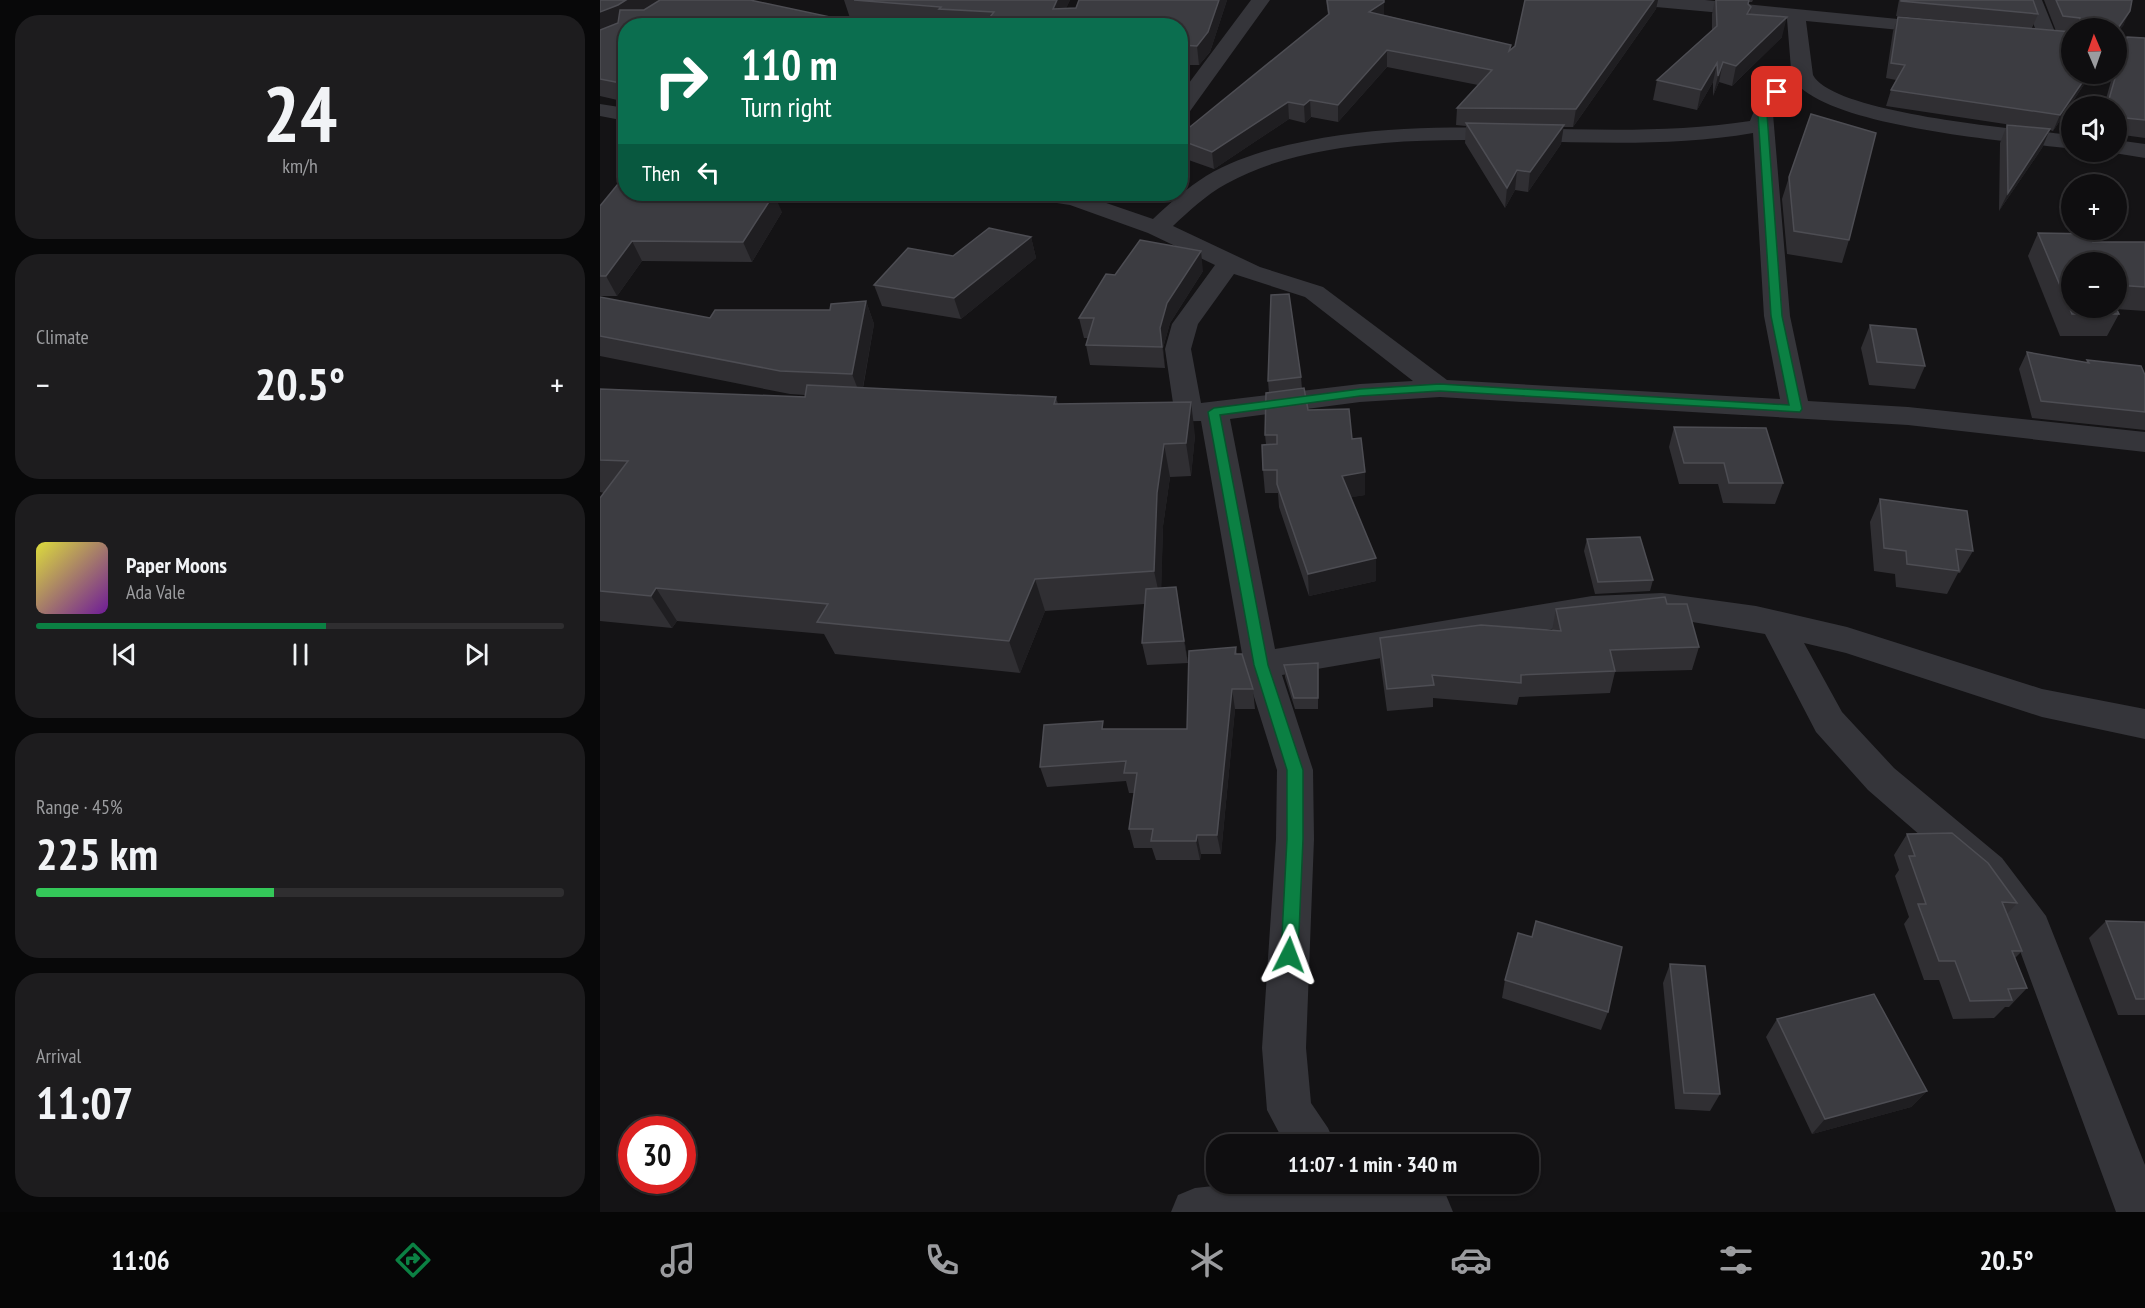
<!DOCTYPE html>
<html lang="en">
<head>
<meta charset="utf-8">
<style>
  :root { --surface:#0f0e10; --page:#1d1c1e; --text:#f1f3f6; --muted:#9b9c9f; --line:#2f2e30; --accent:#0b8043 }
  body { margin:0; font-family:"PT Sans Narrow",sans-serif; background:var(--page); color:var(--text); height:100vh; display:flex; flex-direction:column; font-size:22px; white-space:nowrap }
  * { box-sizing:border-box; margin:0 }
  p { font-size:20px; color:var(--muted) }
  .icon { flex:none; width:33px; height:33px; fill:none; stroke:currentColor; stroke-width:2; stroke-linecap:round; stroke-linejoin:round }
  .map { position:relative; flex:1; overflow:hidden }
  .panel { display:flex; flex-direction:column; gap:15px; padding:15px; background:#080809; width:600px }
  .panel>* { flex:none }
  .top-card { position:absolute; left:18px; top:18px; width:570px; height:183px; border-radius:24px; box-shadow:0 2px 4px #0004,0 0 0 2px var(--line); background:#0b6e4f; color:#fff; overflow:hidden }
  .needle { width:39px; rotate:358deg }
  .tools { position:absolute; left:1461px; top:18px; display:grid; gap:12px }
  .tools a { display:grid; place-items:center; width:66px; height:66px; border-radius:50%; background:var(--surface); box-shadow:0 2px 4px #0004,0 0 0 2px var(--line); font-size:30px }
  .speed { position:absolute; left:18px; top:1116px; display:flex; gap:12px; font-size:30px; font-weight:700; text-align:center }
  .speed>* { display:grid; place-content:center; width:78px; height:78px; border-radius:50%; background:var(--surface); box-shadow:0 2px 4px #0004,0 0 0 2px var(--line); line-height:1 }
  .speed .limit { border:9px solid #d22; background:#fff; color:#111 }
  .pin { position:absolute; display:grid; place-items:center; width:51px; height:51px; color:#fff; margin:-26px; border-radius:12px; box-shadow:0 3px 9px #0006 }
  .me { position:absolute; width:66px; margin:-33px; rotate:3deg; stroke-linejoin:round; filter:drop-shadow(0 0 4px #0008) }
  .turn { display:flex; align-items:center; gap:21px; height:126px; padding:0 24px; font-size:27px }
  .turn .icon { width:78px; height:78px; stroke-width:2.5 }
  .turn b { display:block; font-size:42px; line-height:51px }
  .then { display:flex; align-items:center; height:57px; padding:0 24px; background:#0003; gap:12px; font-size:22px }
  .big { font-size:45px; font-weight:800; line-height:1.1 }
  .panel .widget { flex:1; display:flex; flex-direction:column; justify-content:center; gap:9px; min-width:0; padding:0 21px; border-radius:24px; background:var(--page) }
  .panel .dial { align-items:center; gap:0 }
  .dial b { font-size:78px; line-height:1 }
  .song { display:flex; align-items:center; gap:18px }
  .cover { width:72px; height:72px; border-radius:9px; background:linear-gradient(135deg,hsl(60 70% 55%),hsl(280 70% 35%)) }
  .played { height:6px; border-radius:3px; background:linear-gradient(90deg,var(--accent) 55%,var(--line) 55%) }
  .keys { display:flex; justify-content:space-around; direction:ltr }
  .heat { display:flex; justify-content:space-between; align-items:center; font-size:33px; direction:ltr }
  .charge { height:9px; border-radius:4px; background:linear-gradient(90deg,#34c759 45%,var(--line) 0) }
  .trip { position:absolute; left:606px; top:1134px; width:333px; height:60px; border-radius:24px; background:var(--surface); box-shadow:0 2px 4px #0004,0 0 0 2px var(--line); font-weight:800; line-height:60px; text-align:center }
  .dock { display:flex; height:96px; justify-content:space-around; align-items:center; background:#060606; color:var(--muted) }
  .dock .icon { width:42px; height:42px }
  .dock .current { color:var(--accent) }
  .dock b { font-size:27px; color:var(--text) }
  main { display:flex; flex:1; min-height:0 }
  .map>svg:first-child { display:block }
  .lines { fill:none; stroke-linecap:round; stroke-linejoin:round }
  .minor { fill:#35353a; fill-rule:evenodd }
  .wall { fill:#302f33; fill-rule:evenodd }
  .shaded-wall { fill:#1f1e21 }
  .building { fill:#3c3c41; stroke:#4d4d53; stroke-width:1.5 }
  .route { fill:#0b8043; stroke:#07532c; stroke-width:1.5 }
</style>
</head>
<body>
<main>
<section class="panel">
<div class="widget dial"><b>24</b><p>km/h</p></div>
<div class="widget"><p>Climate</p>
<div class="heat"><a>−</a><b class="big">20.5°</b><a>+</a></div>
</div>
<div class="widget">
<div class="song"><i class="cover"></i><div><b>Paper Moons</b><p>Ada Vale</p></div></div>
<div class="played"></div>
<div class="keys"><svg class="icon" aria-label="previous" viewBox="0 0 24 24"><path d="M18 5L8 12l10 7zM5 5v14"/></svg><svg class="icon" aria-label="pause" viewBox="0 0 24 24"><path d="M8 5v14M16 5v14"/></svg><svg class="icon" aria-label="next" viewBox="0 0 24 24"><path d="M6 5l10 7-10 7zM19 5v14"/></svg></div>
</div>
<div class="widget"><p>Range · 45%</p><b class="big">225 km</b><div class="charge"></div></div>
<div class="widget"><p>Arrival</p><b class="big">11:07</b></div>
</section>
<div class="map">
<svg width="1545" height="1212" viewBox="0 0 1545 1212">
  <rect width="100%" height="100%" fill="#141315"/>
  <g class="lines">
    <g class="minor">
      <polygon points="651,0 670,0 598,100 588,114 580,115 580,95"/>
      <path d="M1036 0H1105L1349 24 1352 28 1342 34 1206 21 1213 75C1233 114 1426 130 1472 135V149C1410 141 1237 128 1197 84L1185 96 1173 114 1190 316 1208 401 1308 407 1545 432V452L1308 425 840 397 760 402 630 419 675 649 992 596 1062 593 1156 606 1247 627 1442 689 1545 709V739L1442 717 1246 653 1204 643 1242 712 1294 768 1402 858 1446 916 1545 1165V1212H1516L1416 940 1374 882 1268 790 1216 732 1165 634 1062 617 992 622 682 675 713 770 714 839 706 1048 711 1103 728 1128 735 1144H685L667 1110 662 1048 676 839 677 770 644 665 601 421 547 422 537 420 533 413 537 406 573 403 565 349 572 324 615 265 548 233 470 205 431 199 427 194H480L553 219C570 203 587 188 606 176 647 152 695 142 741 135 877 116 1015 142 1150 121 1157 101 1174 84 1191 69L1187 19 1045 6ZM1153 133 1164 316 1180 399 847 380 723 287 660 267 573 226C589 211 606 195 626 184 674 157 730 148 784 143 907 133 1031 154 1153 133ZM634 274 705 297 813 381 760 384 601 403 591 349 598 324Z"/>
      <polygon points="1424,0 1442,0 1457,37 1454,41 1440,41"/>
      <polygon points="1516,38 1545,41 1545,53 1516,50"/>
      <polygon points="0,104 26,108 26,121 0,116"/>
      <polygon points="1516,140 1545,144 1545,158 1508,152 1516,152"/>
      <polygon points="632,1184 807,1184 846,1195 853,1212 571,1212 578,1195 595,1188"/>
    </g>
  </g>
  <g class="wall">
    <polygon points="0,0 235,18 238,26 26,26 26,102 0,96"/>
    <polygon points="244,0 470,0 466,8 627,0 610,52 599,65 580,65 580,26 335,26 250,18"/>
    <polygon points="726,0 784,0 784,15 911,45 910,50 915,46 925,0 1058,0 1056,9 973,127 963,127 961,144 928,192 915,190 905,208 865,143 866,126 856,125 857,108 878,85 787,67 738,122 711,117 705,123 689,119 614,169 580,157 580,135 728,15"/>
    <polygon points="1115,0 1153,0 1152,2 1149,2 1148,5 1151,7 1150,15 1182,37 1132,86 1119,82 1113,96 1113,82 1097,110 1053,100 1057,80 1112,30 1112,14"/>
    <polygon points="1299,0 1433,0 1438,14 1432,28 1456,31 1444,0 1532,0 1523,26 1516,28 1472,28 1472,74 1491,74 1453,131 1450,130 1442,148 1399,211 1400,143 1407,125 1425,127 1286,106 1291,90 1296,80 1286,78 1293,31 1298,17 1421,27 1296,16"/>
    <polygon points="1527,37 1545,38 1545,138 1516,134 1516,106 1504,106 1513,74 1516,74 1516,63 1520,53"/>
    <polygon points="1189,177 1249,240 1242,263 1187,254 1182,199"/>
    <polygon points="0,206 182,212 152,262 42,261 17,296 0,296"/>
    <path d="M1438 233 1493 242H1545V311L1516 309 1519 314 1507 336H1460L1428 256ZM1516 262V308H1472Z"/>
    <polygon points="431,237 436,258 361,319 282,306 274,285 353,256"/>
    <polygon points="603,271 570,323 563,348 565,368 490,365 486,345 488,338 484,338 479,318 515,275"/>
    <polygon points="0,297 110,318 230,310 266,301 274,324 263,388 456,397 458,404 595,435 591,476 570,477 563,526 561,588 576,587 588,663 547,665 542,643 544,604 445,611 420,673 235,654 224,634 77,621 72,628 0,621 0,498 4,493 0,492 0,389 205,397 205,395 190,394 0,356"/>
    <polygon points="1270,325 1325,366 1315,389 1269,385 1261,348"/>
    <polygon points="1427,352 1486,363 1487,360 1545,375 1545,430 1432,418 1419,369"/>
    <polygon points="701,377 702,389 669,393 668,381"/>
    <polygon points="708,410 752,439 765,472 765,495 751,497 776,558 776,581 709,596 679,507 678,493 665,493 663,470 666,444 665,435"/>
    <polygon points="1074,427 1183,483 1175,504 1123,503 1118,484 1079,484 1069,447"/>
    <polygon points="1280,499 1373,551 1360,573 1358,573 1347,594 1296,587 1295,574 1274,571 1270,522"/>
    <polygon points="987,539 1053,580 1050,591 995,594 984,551"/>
    <polygon points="1067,604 1099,647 1092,670 1015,672 1010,693 919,697 917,705 833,698 833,707 787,711 780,660 780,638 952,631 956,609"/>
    <polygon points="636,647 637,654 653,689 655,709 635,709 621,854 601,854 600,860 556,860 552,848 534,848 529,829 534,793 529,793 526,781 447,787 440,767 505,729 587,729"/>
    <polygon points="718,663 718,709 695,709 685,677 684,665"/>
    <polygon points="1307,834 1417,903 1407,914 1422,951 1415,958 1427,988 1409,1007 1405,1007 1394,1018 1353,1019 1339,980 1324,980 1304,924 1309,917 1295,876 1299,870 1294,855"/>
    <polygon points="1506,921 1545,922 1545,1015 1518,1015 1489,938"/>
    <polygon points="932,937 1008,1012 1001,1030 902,998 905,980"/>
    <polygon points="1070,964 1120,1094 1110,1111 1075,1109 1063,983"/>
    <polygon points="1177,1019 1327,1091 1311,1107 1212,1134 1166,1037"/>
  </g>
  <g class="shaded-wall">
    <polygon points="26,0 66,0 0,34 0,12"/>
    <polygon points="457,0 470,0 461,19 453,9"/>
    <polygon points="619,0 627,0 610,52 599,65 597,46"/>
    <polygon points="1054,0 1058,0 1056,9 973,127 976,109"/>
    <polygon points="784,2 784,18 769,12"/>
    <polygon points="1530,11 1523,26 1516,36 1516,31"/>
    <polygon points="1187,17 1182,37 1132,86 1136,66"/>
    <polygon points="235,18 238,26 221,26"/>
    <polygon points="787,50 787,67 738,122 738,105"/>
    <polygon points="1123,62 1119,82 1113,96 1118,76"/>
    <polygon points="1117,63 1113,82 1097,110 1101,90"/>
    <polygon points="1488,74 1491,74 1453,131 1460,115"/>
    <polygon points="710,100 711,117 705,123 704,105"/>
    <polygon points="688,102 689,119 614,169 612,152"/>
    <polygon points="964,125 961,144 928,192 930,172"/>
    <polygon points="1450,129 1442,148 1399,211 1408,193"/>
    <polygon points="917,170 915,190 905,208 907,188"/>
    <polygon points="174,194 182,212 152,262 143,242"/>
    <polygon points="431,237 436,258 361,319 354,298"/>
    <polygon points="32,241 42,261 17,296 6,276"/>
    <polygon points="601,251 603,271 570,323 563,348 565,368 560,328 567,303"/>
    <polygon points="266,301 274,324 261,397 252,374"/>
    <polygon points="591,402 595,435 591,476 586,443"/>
    <polygon points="564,444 570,477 563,526 561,603 554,571 557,493"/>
    <polygon points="765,472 765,495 742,499 742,476"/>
    <polygon points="776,558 776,581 709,596 708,574"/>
    <polygon points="435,579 445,611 420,673 409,641"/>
    <polygon points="576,587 580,610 588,663 584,641"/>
    <polygon points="56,588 77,621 72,628 51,596"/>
    <polygon points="718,663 719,675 718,709"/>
    <polygon points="632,689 635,709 621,854 617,835"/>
    <polygon points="597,835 601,854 600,860 596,841"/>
    <polygon points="1327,1091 1311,1107 1212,1134 1225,1119"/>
  </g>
  <g class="building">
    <polygon points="0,0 26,0 18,5 0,12"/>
    <polygon points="60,0 150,0 235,18 221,26 26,26 26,84 0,79 0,30 18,23 20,10 44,10"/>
    <polygon points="254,0 457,0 453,9 476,8 479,0 619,0 608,32 597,46 580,45 580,26 461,26 463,19 390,17 394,12 339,9 341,7"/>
    <polygon points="727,0 784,0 784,2 769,12 911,45 909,51 915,46 925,0 1054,0 976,109 857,108 892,70 787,50 738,105 710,100 704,105 688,102 612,152 580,140 580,135 729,14"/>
    <polygon points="1116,0 1149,0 1148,4 1151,7 1147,14 1187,17 1136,66 1123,62 1118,76 1117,63 1101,90 1057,80 1117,26"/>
    <polygon points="1301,0 1433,0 1438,14 1301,1"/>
    <polygon points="1456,0 1532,0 1530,11 1516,31 1516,28 1480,28 1480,18 1463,16"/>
    <polygon points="1298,17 1472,32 1472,74 1488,74 1460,115 1291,90 1305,65 1291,63"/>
    <polygon points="1527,37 1545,38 1545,120 1516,117 1516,106 1507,106"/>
    <polygon points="1211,114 1276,133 1249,240 1194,231 1189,177"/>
    <polygon points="866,123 964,125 930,172 917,170 907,188"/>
    <polygon points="1407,125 1450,129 1408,193"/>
    <polygon points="18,184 26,184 26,194 174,194 143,242 32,241 6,276 0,276 0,206"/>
    <polygon points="389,228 431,237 354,298 274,285 308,248 353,256"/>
    <polygon points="1438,233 1495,234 1493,242 1545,242 1545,287 1516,285 1516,262 1472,262 1472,308 1516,308 1519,314 1472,314"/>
    <polygon points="540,240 601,251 567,303 560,328 562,347 486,345 494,318 479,318 506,274 515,275"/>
    <polygon points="689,294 701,377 668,381 671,295"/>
    <polygon points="0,297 110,318 115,310 230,310 231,304 266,301 252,374 180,371 0,336"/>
    <polygon points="1270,325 1316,329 1325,366 1277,362"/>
    <polygon points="1427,352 1489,363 1487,360 1541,366 1545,375 1545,412 1441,401"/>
    <polygon points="207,385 456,397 454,404 591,402 586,443 564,444 557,493 554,571 435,579 409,641 217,622 228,604 56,588 51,596 0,591 0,498 28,461 0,460 0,389 205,397"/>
    <polygon points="704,388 708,410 749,409 752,439 761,438 765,472 742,476 776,558 708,574 677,484 677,470 663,470 662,445 677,444 677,435 665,435 666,393"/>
    <polygon points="1074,427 1166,428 1183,483 1129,483 1124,463 1084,463"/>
    <polygon points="1280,499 1367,511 1373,551 1356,549 1359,571 1307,564 1306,551 1284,548"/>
    <polygon points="1040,537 1053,580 998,582 987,539"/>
    <polygon points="576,587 584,641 542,643 546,589"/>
    <polygon points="1065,597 1067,604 1087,604 1099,647 1010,650 1015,671 921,675 921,683 832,675 834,685 787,689 780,638 881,625 961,631 956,609"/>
    <polygon points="636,647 635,654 642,654 653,689 632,689 617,835 597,835 596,841 551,841 553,829 529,829 537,773 524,773 526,761 440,767 444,725 503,721 502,729 587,729 589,651"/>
    <polygon points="718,663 718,698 694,698 684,665"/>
    <polygon points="1352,833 1388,863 1417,903 1402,902 1422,951 1412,951 1427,988 1408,989 1412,1000 1370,1001 1355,961 1339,961 1318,904 1326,904 1309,856 1315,856 1307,834"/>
    <polygon points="936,921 1022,947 1008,1012 905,980 918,933 932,937"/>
    <polygon points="1506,921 1545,922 1545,999 1536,999"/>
    <polygon points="1070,964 1105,966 1120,1094 1084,1093"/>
    <polygon points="1274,994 1327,1091 1225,1119 1177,1019"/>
  </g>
  <polygon class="route" points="1174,90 1182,92 1167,114 1182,316 1202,409 1200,412 840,391 760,396 620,415 668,665 703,770 703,839 698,955 695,961 689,963 683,961 681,955 687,839 687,770 654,665 608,412 614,408 760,389 840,384 1189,405 1171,316 1158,114"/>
</svg>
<div class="tools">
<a><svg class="needle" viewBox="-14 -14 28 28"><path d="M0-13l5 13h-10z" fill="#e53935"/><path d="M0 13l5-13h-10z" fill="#9b9c9f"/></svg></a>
<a><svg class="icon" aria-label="sound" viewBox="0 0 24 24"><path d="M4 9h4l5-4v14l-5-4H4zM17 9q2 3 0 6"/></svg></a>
<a>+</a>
<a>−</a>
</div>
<div class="speed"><div class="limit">30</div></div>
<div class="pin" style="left:1177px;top:92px;background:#d93025"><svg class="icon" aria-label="arrive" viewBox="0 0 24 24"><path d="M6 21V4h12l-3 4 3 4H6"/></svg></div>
<svg class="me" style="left:689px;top:955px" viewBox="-20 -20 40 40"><path d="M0-17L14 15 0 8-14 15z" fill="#0b8043" stroke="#fff" stroke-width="4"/></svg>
<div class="trip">11:07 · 1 min · 340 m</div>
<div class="top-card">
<div class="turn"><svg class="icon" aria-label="right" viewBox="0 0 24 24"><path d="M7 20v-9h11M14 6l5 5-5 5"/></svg><div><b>110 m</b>Turn right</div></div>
<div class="then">Then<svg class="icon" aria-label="left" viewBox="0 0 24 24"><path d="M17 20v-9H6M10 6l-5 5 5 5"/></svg></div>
</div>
</div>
</main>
<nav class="dock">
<b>11:06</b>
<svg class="icon current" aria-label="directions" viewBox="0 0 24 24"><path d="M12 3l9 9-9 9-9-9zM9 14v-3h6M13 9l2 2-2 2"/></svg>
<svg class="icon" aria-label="music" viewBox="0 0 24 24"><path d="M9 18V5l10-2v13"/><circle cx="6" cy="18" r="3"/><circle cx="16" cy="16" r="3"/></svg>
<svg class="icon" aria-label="phone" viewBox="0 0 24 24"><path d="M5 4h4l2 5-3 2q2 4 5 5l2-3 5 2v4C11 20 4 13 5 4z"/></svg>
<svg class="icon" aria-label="climate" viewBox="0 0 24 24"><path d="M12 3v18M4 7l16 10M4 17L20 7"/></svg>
<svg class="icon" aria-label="car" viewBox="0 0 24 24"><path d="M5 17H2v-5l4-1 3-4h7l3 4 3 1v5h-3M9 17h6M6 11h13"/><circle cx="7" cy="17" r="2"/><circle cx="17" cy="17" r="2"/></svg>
<svg class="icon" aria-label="filters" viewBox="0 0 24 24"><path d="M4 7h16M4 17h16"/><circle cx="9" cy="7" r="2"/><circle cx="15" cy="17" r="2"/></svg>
<b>20.5°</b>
</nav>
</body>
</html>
